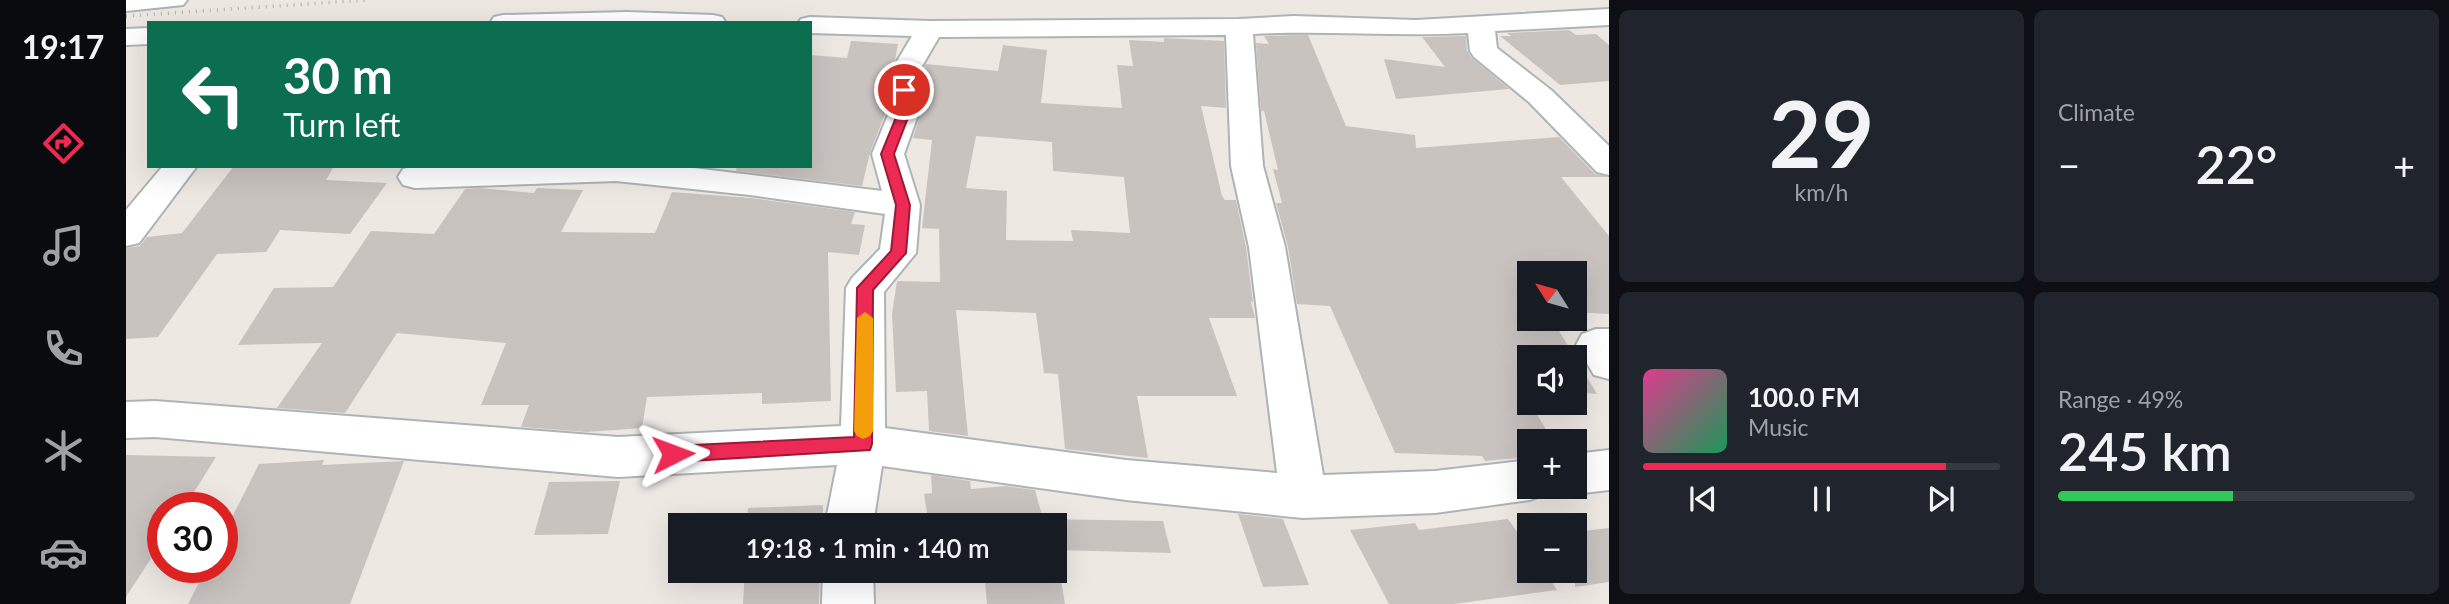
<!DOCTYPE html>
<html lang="en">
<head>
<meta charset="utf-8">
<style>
  :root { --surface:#171b24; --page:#20242c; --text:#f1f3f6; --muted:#9ea1a6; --line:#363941; --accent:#ed2a53 }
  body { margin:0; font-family:Lato,sans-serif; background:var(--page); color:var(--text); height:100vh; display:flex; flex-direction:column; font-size:26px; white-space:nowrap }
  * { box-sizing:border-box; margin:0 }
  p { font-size:23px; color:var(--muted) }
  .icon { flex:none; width:38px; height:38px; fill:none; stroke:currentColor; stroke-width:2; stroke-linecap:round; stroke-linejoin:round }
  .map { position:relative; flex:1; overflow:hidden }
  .details { display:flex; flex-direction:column; gap:10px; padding:10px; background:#0d0f14; width:840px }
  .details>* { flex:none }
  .banner { position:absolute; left:21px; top:21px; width:665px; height:147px; border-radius:0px; box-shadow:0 7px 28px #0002; background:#0b6e4f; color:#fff; overflow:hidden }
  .needle { width:46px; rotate:307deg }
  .buttons { position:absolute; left:1391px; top:261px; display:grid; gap:14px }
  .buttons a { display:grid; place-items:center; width:70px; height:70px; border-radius:0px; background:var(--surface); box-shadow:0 7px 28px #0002; font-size:35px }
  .speed { position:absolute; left:21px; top:492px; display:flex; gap:14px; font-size:35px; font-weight:700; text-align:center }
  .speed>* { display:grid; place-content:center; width:91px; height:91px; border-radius:50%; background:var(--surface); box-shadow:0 7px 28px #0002; line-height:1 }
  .speed .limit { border:10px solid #d22; background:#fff; color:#111 }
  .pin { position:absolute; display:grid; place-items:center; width:60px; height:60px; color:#fff; margin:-30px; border:4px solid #fff; border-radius:50%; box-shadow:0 2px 7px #0007 }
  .me { position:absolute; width:77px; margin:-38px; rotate:87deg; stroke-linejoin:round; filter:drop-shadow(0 0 5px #0008) }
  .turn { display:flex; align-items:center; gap:24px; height:147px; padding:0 21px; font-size:32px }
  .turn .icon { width:91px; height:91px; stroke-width:2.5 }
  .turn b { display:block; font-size:49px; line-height:60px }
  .big { font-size:52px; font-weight:600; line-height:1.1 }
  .details .widget { flex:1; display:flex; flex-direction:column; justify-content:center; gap:10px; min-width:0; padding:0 24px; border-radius:10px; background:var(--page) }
  .details .dial { align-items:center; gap:0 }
  .dial b { font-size:91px; line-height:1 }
  .song { display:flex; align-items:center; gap:21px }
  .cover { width:84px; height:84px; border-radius:10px; background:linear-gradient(135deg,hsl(330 70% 55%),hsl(150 70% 35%)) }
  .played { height:7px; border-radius:4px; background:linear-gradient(90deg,var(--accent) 85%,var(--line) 85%) }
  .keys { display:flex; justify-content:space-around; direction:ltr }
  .heat { display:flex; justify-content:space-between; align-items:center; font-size:38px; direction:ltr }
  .charge { height:10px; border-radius:5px; background:linear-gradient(90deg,#34c759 49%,var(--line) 0) }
  .details .tiles { flex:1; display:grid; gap:10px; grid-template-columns:repeat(2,1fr) }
  .trip { position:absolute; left:542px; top:513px; width:399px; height:70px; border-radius:0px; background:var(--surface); box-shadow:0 7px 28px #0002; font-weight:600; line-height:70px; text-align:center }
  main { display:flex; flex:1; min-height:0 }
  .dock { display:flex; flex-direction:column; width:126px; justify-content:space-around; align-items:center; background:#090b0e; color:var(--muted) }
  .dock .icon { width:49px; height:49px }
  .dock .active { color:var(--accent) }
  .dock b { font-size:32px; color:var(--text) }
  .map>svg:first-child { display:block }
  .building { fill:#c9c3c0; fill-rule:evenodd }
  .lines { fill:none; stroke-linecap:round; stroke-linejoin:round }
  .street-casing { stroke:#aeb4b6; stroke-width:4 }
  .street { fill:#fff; fill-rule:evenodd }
  .rail { stroke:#b0b1b2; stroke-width:3.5; stroke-dasharray:1 6; stroke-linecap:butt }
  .route { fill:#ed2a53; stroke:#9a1b36; stroke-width:2 }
  .slow { fill:#f59e0b }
</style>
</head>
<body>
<main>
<nav class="dock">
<b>19:17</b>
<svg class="icon active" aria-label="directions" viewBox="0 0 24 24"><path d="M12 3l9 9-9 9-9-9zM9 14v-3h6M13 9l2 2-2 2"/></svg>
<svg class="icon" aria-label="music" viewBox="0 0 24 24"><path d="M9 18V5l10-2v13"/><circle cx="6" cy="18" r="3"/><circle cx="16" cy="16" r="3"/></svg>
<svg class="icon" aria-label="phone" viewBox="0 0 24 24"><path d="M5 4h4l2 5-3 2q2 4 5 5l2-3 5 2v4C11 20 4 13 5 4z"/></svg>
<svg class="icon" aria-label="climate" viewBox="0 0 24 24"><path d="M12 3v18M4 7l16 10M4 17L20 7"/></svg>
<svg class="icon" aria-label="car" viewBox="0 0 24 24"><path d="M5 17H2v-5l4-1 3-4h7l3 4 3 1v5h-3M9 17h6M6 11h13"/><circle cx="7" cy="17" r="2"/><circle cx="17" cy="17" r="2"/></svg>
</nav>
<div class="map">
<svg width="1483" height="604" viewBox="0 0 1483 604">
  <rect width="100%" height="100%" fill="#eee8e3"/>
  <g class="building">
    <polygon points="1443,30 1450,35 1470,34 1483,45 1483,81 1434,85 1374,36 1385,36 1381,33"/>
    <polygon points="1182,35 1220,126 1289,135 1290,148 1433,137 1469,174 1483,177 1435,177 1483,236 1483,314 1449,312 1449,273 1404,273 1404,318 1425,318 1449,357 1404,357 1404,389 1395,388 1427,441 1404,441 1404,457 1359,461 1356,456 1269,453 1204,306 1171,304 1162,247 1150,203 1156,203 1147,169 1152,170 1138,111 1135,111 1130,43 1143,44 1138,36"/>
    <polygon points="1340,36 1341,51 1346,58 1383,89 1270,99 1258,59 1319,67 1296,37"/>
    <path d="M1038 38 1098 41 1100 108 1075 106 1096 196 1099 200H1110L1120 247 1127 302H1125L1129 318H1083L1111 396H1011L1022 458 939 449 932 374 918 373 910 313 830 310 842 436 803 431 801 391 770 392 766 314 771 281 814 282 813 229 796 228 806 140 787 138 794 116 795 74 800 64 872 71 877 45 921 50 915 103 996 108 991 65 1007 66 1003 40 1038 42ZM850 136 926 142 927 171 998 177 1004 233 945 230 947 241 880 240 881 191 840 188Z"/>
    <polygon points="725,41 772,44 769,60 761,73 759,114 744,153 736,186 610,171 611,166 684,166 684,55 721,58"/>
    <polygon points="108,166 208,166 200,180 261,183 224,234 154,230 140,252 91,254 32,337 0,339 0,248 14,246 21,237 56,233"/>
    <polygon points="353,188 408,193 411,188 457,190 435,232 529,233 546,192 624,198 729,212 725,224 739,225 733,255 702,252 705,401 636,404 636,393 521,397 516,428 461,432 395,427 403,405 355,405 380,343 271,333 219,413 151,408 196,343 112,345 148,288 207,287 245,231 308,234 339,189"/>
    <polygon points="1449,357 1471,394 1449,392"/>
    <polygon points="0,455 90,457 58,508 37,508 37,540 0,597"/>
    <polygon points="198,460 196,465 278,461 224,604 62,604 81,567 96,567 96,537 133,464"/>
    <polygon points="805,475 844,481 845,489 880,486 909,490 917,519 1037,521 1045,553 930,550 939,604 861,604 858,570 929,570 929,525 803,525 798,494 806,493"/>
    <polygon points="494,481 482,534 408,535 423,482"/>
    <polygon points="697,505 697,525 621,525 622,508"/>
    <polygon points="1112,514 1157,519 1183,585 1137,587"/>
    <polygon points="1382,519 1404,550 1404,570 1418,570 1431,590 1328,604 1263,604 1224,530 1289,523 1293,530"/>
    <polygon points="1483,528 1483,582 1449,587 1449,532"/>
    <polygon points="619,570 694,570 693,604 617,604"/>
  </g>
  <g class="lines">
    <defs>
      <g id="street">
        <polygon points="0,0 61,0 57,5 0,11"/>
        <path d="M1483 9V25L1369 31 1371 48 1425 90 1483 146V175L1471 172 1403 102 1348 57 1344 51 1342 33C1270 37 1199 30 1127 34L1137 166 1159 247 1197 475 1309 471 1404 460V486H1424L1420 494 1404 500 1309 513 1177 518 1000 500 756 466 747 525H699L711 465 492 477 29 437 0 438V402L29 401 492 437 715 426 720 288 726 278 754 249 759 214 624 195 490 181 289 188 277 185 272 177 277 169 289 166H551L756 191 746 154 762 115 764 73 786 36 684 33V23H672L675 19 684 17 804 21 1113 19 1168 16 1290 20ZM1100 35 1105 166 1123 247 1151 473 1000 460 759 428 758 292 790 253 794 205 778 154 792 115V73L813 37Z"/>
        <polygon points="501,12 587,15 596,17 600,23 364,23 368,17 377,15"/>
        <polygon points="23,28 23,44 0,45 0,29"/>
        <polygon points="37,166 71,166 13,243 0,246 0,210"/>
        <polygon points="1470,329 1483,329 1483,379 1468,375 1450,345 1456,334"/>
        <polygon points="1483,450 1483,490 1449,494 1433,488 1449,486 1449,454"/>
        <polygon points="697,570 747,570 748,604 696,604"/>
      </g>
    </defs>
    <use href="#street" class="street-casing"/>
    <use href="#street" class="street"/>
    <polyline class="rail" points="0,16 241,0"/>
  </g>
  <polygon class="route" points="778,87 784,90 783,115 768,154 784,205 780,253 747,290 746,444 744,450 547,462 540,460 538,454 540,448 547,446 728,437 731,288 765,251 770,205 755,154 771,115 772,90"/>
  <polygon class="slow" points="739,312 747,318 747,431 744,436 737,439 731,436 728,431 731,318"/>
</svg>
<div class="buttons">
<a><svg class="needle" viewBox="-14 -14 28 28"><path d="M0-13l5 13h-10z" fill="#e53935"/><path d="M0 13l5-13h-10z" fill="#9ea1a6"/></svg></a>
<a><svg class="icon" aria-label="sound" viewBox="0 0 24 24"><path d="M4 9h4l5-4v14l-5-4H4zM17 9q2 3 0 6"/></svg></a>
<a>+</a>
<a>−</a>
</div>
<div class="speed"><div class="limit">30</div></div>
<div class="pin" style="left:778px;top:90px;background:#d93025"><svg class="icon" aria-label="arrive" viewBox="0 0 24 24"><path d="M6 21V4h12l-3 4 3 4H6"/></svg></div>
<svg class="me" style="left:547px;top:454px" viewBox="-20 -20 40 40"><path d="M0-17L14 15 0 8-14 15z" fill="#ed2a53" stroke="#fff" stroke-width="4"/></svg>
<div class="trip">19:18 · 1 min · 140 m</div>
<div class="banner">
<div class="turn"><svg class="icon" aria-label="left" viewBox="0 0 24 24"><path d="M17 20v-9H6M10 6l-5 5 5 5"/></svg><div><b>30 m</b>Turn left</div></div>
</div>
</div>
<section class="details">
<div class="tiles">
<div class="widget dial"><b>29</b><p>km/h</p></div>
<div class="widget"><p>Climate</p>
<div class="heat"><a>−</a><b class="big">22°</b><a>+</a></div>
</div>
<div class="widget">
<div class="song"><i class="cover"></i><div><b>100.0 FM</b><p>Music</p></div></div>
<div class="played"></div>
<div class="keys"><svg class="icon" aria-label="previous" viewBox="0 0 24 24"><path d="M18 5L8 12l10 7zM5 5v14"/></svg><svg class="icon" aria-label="pause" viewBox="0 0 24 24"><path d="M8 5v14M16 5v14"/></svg><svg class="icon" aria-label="next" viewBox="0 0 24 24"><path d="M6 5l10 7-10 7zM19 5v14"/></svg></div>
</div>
<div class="widget"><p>Range · 49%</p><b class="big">245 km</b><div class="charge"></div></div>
</div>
</section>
</main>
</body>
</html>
